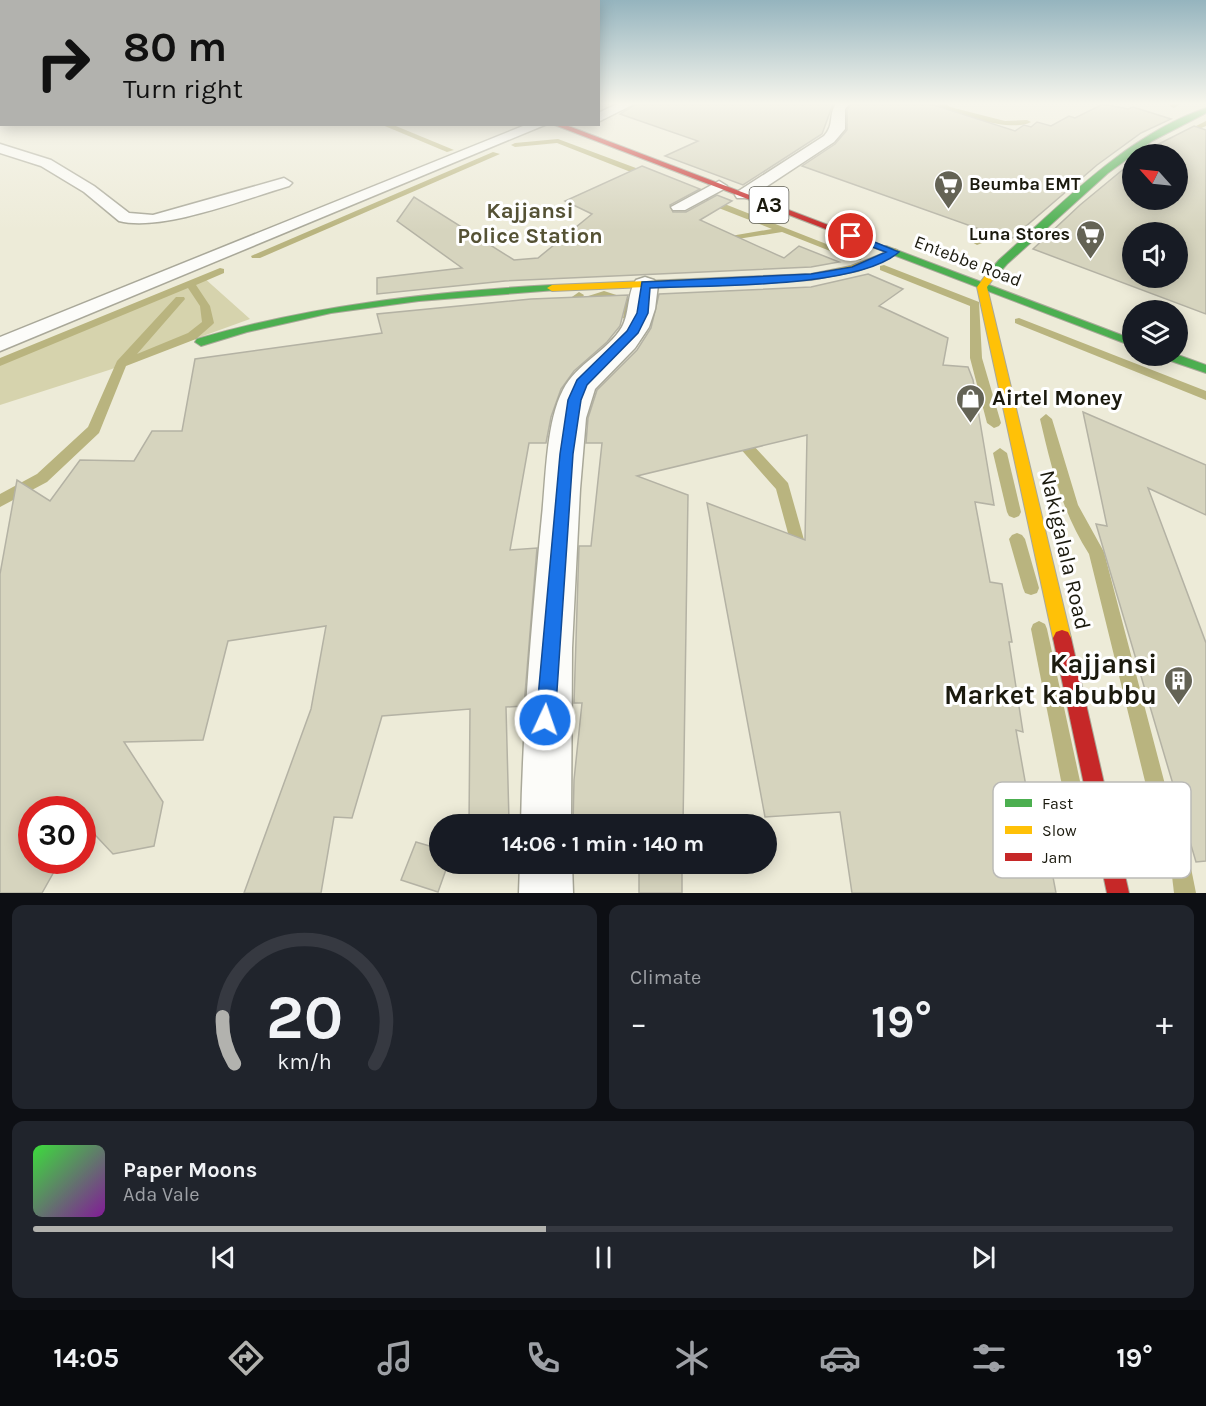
<!DOCTYPE html>
<html lang="en">
<head>
<meta charset="utf-8">
<style>
  :root { --surface:#171b24; --page:#20242c; --text:#f1f3f6; --muted:#9ea1a6; --line:#363941; --accent:#b2b2ae }
  body { margin:0; font-family:Karla,sans-serif; background:var(--page); color:var(--text); height:100vh; display:flex; flex-direction:column; font-size:22px; white-space:nowrap }
  * { box-sizing:border-box; margin:0 }
  p { font-size:20px; color:var(--muted) }
  .icon { flex:none; width:33px; height:33px; fill:none; stroke:currentColor; stroke-width:2; stroke-linecap:round; stroke-linejoin:round }
  .map { position:relative; height:893px; overflow:hidden }
  .side { display:flex; flex-direction:column; gap:12px; padding:12px; background:#0d0f14; flex:1 }
  .side>* { flex:none }
  .top-card { position:absolute; left:0px; top:0px; width:600px; height:126px; box-shadow:0 3px 15px #0003; background:#b2b2ae; color:#111; overflow:hidden }
  .needle { width:39px; rotate:297deg }
  .tools { position:absolute; left:1122px; top:144px; display:grid; gap:12px }
  .tools a { display:grid; place-items:center; width:66px; height:66px; border-radius:50%; background:var(--surface); box-shadow:0 3px 15px #0003; font-size:30px }
  .speed { position:absolute; left:18px; top:796px; display:flex; gap:12px; font-size:30px; font-weight:700; text-align:center }
  .speed>* { display:grid; place-content:center; width:78px; height:78px; border-radius:50%; background:var(--surface); box-shadow:0 3px 15px #0003; line-height:1 }
  .speed .limit { border:9px solid #d22; background:#fff; color:#111 }
  .pin { position:absolute; display:grid; place-items:center; width:51px; height:51px; color:#fff; margin:-26px; border:3px solid #fff; border-radius:50%; box-shadow:0 2px 6px #0007 }
  .me { position:absolute; width:66px; margin:-33px; rotate:3deg; stroke-linejoin:round; filter:drop-shadow(0 0 4px #0008) }
  .turn { display:flex; align-items:center; gap:21px; height:126px; padding:0 24px; font-size:27px }
  .turn .icon { width:78px; height:78px; stroke-width:2.5 }
  .turn b { display:block; font-size:42px; line-height:51px }
  .big { font-size:45px; font-weight:700; line-height:1.1 }
  .side .widget { flex:1; display:flex; flex-direction:column; justify-content:center; gap:9px; min-width:0; padding:0 21px; border-radius:12px; background:var(--page) }
  .side .dial { align-items:center; gap:0 }
  .dial svg { height:156px; overflow:visible; fill:none; stroke:var(--line); stroke-width:7; stroke-linecap:round; text-anchor:middle }
  .dial text { fill:var(--text); stroke:none }
  .song { display:flex; align-items:center; gap:18px }
  .cover { width:72px; height:72px; border-radius:9px; background:linear-gradient(135deg,hsl(120 70% 55%),hsl(290 70% 35%)) }
  .played { height:6px; border-radius:3px; background:linear-gradient(90deg,var(--accent) 45%,var(--line) 45%) }
  .keys { display:flex; justify-content:space-around; direction:ltr }
  .heat { display:flex; justify-content:space-between; align-items:center; font-size:33px; direction:ltr }
  .side .tiles { flex:1; display:grid; gap:12px; grid-template-columns:1fr 1fr }
  .widget:last-child { grid-column:span 2 }
  .trip { position:absolute; left:429px; top:814px; width:348px; height:60px; border-radius:30px; background:var(--surface); box-shadow:0 3px 15px #0003; font-weight:700; line-height:60px; text-align:center }
  .dock { display:flex; height:96px; justify-content:space-around; align-items:center; background:#090b0e; color:var(--muted) }
  .dock .icon { width:42px; height:42px }
  .dock .on { color:var(--accent) }
  .dock b { font-size:27px; color:var(--text) }
  .map>svg:first-child { display:block }
  .green { fill:#d6d3ad }
  .lines { fill:none; stroke-linecap:round; stroke-linejoin:round }
  .stream { fill:#b9b47f; fill-rule:evenodd }
  .building { fill:#d6d4be; stroke:#b4b2a4; stroke-width:1.5; fill-rule:evenodd }
  .lane-casing { stroke:#a9a899; stroke-width:3 }
  .street-casing { stroke:#a9a899; stroke-width:3 }
  .fast-casing { stroke:#a9a899; stroke-width:2 }
  .slow-casing { stroke:#a9a899; stroke-width:2 }
  .jam-casing { stroke:#a9a899; stroke-width:2 }
  .lane { fill:#fcfcf9; fill-rule:evenodd }
  .street { fill:#fcfcf9; fill-rule:evenodd }
  .fast { fill:#4caf50; fill-rule:evenodd }
  .slow { fill:#ffc107; fill-rule:evenodd }
  .jam { fill:#c62828; fill-rule:evenodd }
  .route { fill:#1a73e8; stroke:#114b97; stroke-width:1.5 }
  .labels { text-anchor:middle; dominant-baseline:central; stroke-width:6; stroke-linejoin:round; paint-order:stroke }
  .far-poi-label { font-size:18px; font-weight:bold; fill:#1b1a0e; stroke:#fff; text-anchor:start }
  .far-street-label { font-size:18px; fill:#1b1a0e; stroke:#fff }
  .shield { fill:#fff; stroke:#5f5f56; stroke-width:1.5 }
  .shield-label { font-size:21px; font-weight:bold; fill:#1b1a0e }
  .far-quarter-label { font-size:22px; font-weight:bold; fill:#555235; stroke:#fff }
  .poi-label { font-size:22px; font-weight:bold; fill:#1b1a0e; stroke:#fff; text-anchor:start }
  .street-label { font-size:22px; fill:#1b1a0e; stroke:#fff }
  .near-poi-label { font-size:27px; font-weight:bold; fill:#1b1a0e; stroke:#fff; text-anchor:end }
  .key { fill:#fff; stroke:#bbbab7; stroke-width:1.5 }
  .key-label { font-size:16px; fill:#1b1a0e }
</style>
</head>
<body>
<div class="map">
<svg width="1206" height="893" viewBox="0 0 1206 893">
  <rect width="100%" height="100%" fill="#edebd8"/>
  <polygon class="green" points="203,277 250,319 109,370 0,405 0,362"/>
  <g class="lines">
    <g class="stream">
      <path d="M938 104H946L950 107 1005 121 1027 120 1031 122C1012 132 970 117 949 112L937 124 933 122 943 109Z"/>
      <polygon points="1171,104 1180,104 1174,108 1170,106"/>
      <rect x="0" y="108" width="2" height="4"/>
      <polygon points="1206,121 1206,126 1192,132 1188,130"/>
      <polygon points="380,124 391,124 454,150 447,152"/>
      <polygon points="558,139 652,174 653,176 646,178 557,143 515,147 511,145 515,143"/>
      <polygon points="493,152 500,154 260,258 252,258 251,256"/>
      <polygon points="706,199 712,199 862,258 861,260 853,260 782,232 719,242 719,238 772,229 706,203"/>
      <polygon points="1006,222 1014,224 995,238 977,245 972,242"/>
      <polygon points="884,265 979,302 982,358 1001,423 999,426 994,428 987,423 970,358 970,306 880,270 880,266"/>
      <polygon points="220,268 224,269 224,273 196,285 210,306 214,323 212,325 196,339 126,366 99,433 47,482 0,507 0,494 37,474 88,427 117,361 176,297 184,297 185,299 137,354 188,333 202,322 200,306 188,288 0,366 0,358"/>
      <polygon points="604,291 635,301 636,303 633,320 629,321 623,318 625,305 604,298 577,306 573,305 569,299 579,292 584,295 582,298"/>
      <polygon points="1019,318 1206,391 1206,400 1015,323 1015,319"/>
      <path d="M1046 414 1052 419 1078 505 1104 552 1178 834 1175 841 1168 844 1161 841 1158 834 1089 554C1062 512 1051 466 1040 419Z"/>
      <polygon points="736,430 741,432 788,483 808,554 805,559 800,561 795,559 776,489 731,438 729,435"/>
      <polygon points="1000,448 1007,453 1021,512 1019,516 1014,518 1009,516 1007,512 993,453"/>
      <polygon points="1017,533 1022,535 1025,539 1039,588 1037,593 1031,595 1025,593 1023,588 1009,539 1012,535"/>
      <polygon points="1039,621 1045,624 1047,629 1093,841 1090,848 1083,851 1076,848 1073,841 1031,629 1033,624"/>
      <polygon points="1183,865 1191,868 1196,893 1174,893 1172,876 1175,868"/>
    </g>
  </g>
  <g class="building">
    <polygon points="636,104 833,104 822,134 743,185 665,156 698,141 620,114"/>
    <polygon points="851,104 931,104 1015,131 1024,125 1031,127 1037,122 1051,126 1069,116 1075,118 1103,104 1128,109 1133,107 1171,119 1141,133 1097,165 1010,240 802,166 835,144 847,130 847,110"/>
    <path d="M1194 126 1206 130V314L1033 249 1080 205 1132 162V200H1178V154H1139ZM1132 232H1178V278H1132Z"/>
    <polygon points="642,166 700,189 670,205 673,212 686,212 717,195 732,201 700,220 784,258 799,246 839,262 811,267 505,281 377,294 377,278 462,268 397,221 414,197 514,260 538,258 592,214 565,201"/>
    <polygon points="868,274 903,289 879,306 948,338 943,365 968,367 973,380 994,505 975,502 990,582 1002,584 1012,642 1009,642 1023,732 1016,730 1038,854 1049,856 1056,893 852,893 840,812 765,817 707,503 805,540 807,435 637,476 688,495 683,825 573,825 574,780 582,703 574,703 579,546 591,546 602,443 586,443 588,418 597,390 637,350 651,328 659,294 811,287"/>
    <polygon points="628,295 620,326 607,342 574,371 561,389 551,417 546,443 529,443 510,550 537,548 524,706 506,707 509,821 469,825 470,709 382,716 352,818 334,817 321,893 244,893 311,709 326,626 228,641 203,740 124,742 163,802 154,846 113,854 82,821 82,810 32,810 32,861 60,861 42,893 0,893 0,574 17,480 50,501 80,460 134,461 152,431 182,431 195,359 382,333 377,314 531,299"/>
    <polygon points="1083,412 1206,465 1206,515 1148,488 1206,643 1206,861 1196,862 1096,524 1107,526"/>
    <polygon points="416,842 440,849 440,864 448,864 438,892 401,880"/>
    <rect x="639" y="864" width="43" height="29"/>
  </g>
  <g class="lines">
    <defs>
      <g id="lane">
        <polygon points="617,104 634,104 598,122 598,113"/>
        <path d="M836 104H849L845 109V129L834 142 749 198H737L735 195 737 192 824 136C835 124 828 115 836 104Z"/>
        <polygon points="528,124 547,124 0,351 0,337"/>
        <path d="M0 144 51 160 94 186 129 213 153 215 284 178 292 183 289 186C245 199 162 232 119 221L84 192 41 166 0 153Z"/>
        <polygon points="719,181 727,186 724,189 685,210 673,210 671,207"/>
      </g>
      <g id="street">
        <path d="M645 277 654 280 658 285 655 309 649 327 635 348 595 389 586 418 580 489 572 648 571 825H521C523 721 532 619 542 516 546 479 546 422 563 390 577 363 607 352 622 327 630 312 627 293 636 280Z"/>
        <polygon points="520,864 572,864 573,893 519,893"/>
      </g>
      <g id="fast">
        <path d="M1206 108V113L1152 141 1108 173 1007 264 993 280H985V276L999 260C1062 204 1125 136 1206 108Z"/>
        <polygon points="886,246 1132,339 1132,346 883,251 883,247"/>
        <path d="M552 285 557 288 556 290 419 301 331 313 247 332 201 346 195 342 197 339C313 305 431 292 552 285Z"/>
        <polygon points="1178,355 1206,365 1206,373 1165,359 1163,356"/>
      </g>
      <g id="slow">
        <polygon points="894,249 897,250 897,254 858,271 811,280 552,291 547,288 552,285 811,274 851,266"/>
        <polygon points="989,275 994,278 987,287 1071,638 1068,644 1062,646 1056,644 1053,638 977,287 985,276"/>
      </g>
      <g id="jam">
        <polygon points="552,124 563,124 891,249 883,251"/>
        <polygon points="1062,630 1068,632 1071,638 1129,893 1107,893 1053,638 1056,632"/>
      </g>
    </defs>
    <use href="#lane" class="lane-casing"/>
    <use href="#street" class="street-casing"/>
    <use href="#fast" class="fast-casing"/>
    <use href="#slow" class="slow-casing"/>
    <use href="#jam" class="jam-casing"/>
    <use href="#lane" class="lane"/>
    <use href="#street" class="street"/>
    <use href="#fast" class="fast"/>
    <use href="#slow" class="slow"/>
    <use href="#jam" class="jam"/>
  </g>
  <linearGradient id="sky" x2="0" y2="1"><stop stop-color="#95b4be"/><stop offset="0.45" stop-color="#f7f6ed"/><stop offset="1" stop-color="#f7f6ed" stop-opacity="0"/></linearGradient>
  <rect width="1206" height="230" fill="url(#sky)"/>
  <path class="route" d="M848 234H855L899 252C857 289 709 285 650 288L648 313 638 333 587 385 581 400 573 454 555 720 552 726 545 729 538 726 536 720 560 454 568 400 577 380 627 331 637 313 642 282 811 274 852 267 886 252 848 238Z"/>
  <defs>
    <symbol id="supermarket-pin" viewBox="-11 -11 22 30"><path d="M0 17L-7.5 6A9.5 9.5 0 1 1 7.5 6Z" fill="#646355" stroke="#fff"/><path d="M-6-5.5h2.5l.6 2H6L4.5 2H-2.5L-4.4-4H-6ZM-1.5 3.2a1.3 1.3 0 1 0 .1 0ZM3 3.2a1.3 1.3 0 1 0 .1 0Z" fill="#fff"/></symbol>
    <symbol id="shop-pin" viewBox="-11 -11 22 30"><path d="M0 17L-7.5 6A9.5 9.5 0 1 1 7.5 6Z" fill="#646355" stroke="#fff"/><path d="M-5-2.5h2.3a2.7 3.5 0 0 1 5.4 0H5L5.5 6h-11ZM-1.5-2.5h3a1.5 2.3 0 0 0-3 0Z" fill="#fff"/></symbol>
    <symbol id="building-pin" viewBox="-11 -11 22 30"><path d="M0 17L-7.5 6A9.5 9.5 0 1 1 7.5 6Z" fill="#646355" stroke="#fff"/><path d="M-4-6H4V6H1V3H-1V6H-4ZM-2.5-4.3h1.7v1.8h-1.7ZM.8-4.3h1.7v1.8H.8ZM-2.5-1h1.7V.8h-1.7ZM.8-1h1.7V.8H.8Z" fill="#fff"/></symbol>
  </defs>
  <g fill-rule="evenodd">
    <use href="#supermarket-pin" x="932" y="168" width="33" height="45"/>
    <use href="#supermarket-pin" x="1074" y="218" width="33" height="45"/>
    <use href="#shop-pin" x="954" y="382" width="33" height="45"/>
    <use href="#building-pin" x="1162" y="664" width="33" height="45"/>
  </g>
  <g class="labels">
    <g class="far-poi-label">
      <text x="969" y="184">Beumba EMT</text>
      <text x="1070" y="234" text-anchor="end">Luna Stores</text>
    </g>
    <g class="far-street-label">
      <text transform="translate(968 261) rotate(21)">Entebbe Road</text>
    </g>
    <rect class="shield" x="749.5" y="187" width="39" height="36" rx="4.5"/>
    <g class="shield-label">
      <text x="769" y="205">A3</text>
    </g>
    <g class="far-quarter-label">
      <text x="530" y="211">Kajjansi<tspan x="530" dy="25">Police Station</tspan></text>
    </g>
    <g class="poi-label">
      <text x="992" y="398">Airtel Money</text>
    </g>
    <g class="street-label">
      <text transform="translate(1065 550) rotate(77)">Nakigalala Road</text>
    </g>
    <g class="near-poi-label">
      <text x="1157" y="664">Kajjansi<tspan x="1157" dy="31">Market kabubbu</tspan></text>
    </g>
  </g>
  <rect x="993" y="782" width="198" height="96" rx="9" class="key"/>
  <rect x="1005" y="799" width="27" height="8" fill="#4caf50"/>
  <rect x="1005" y="826" width="27" height="8" fill="#ffc107"/>
  <rect x="1005" y="853" width="27" height="8" fill="#c62828"/>
  <g class="key-label">
    <text x="1042" y="809">Fast</text>
    <text x="1042" y="836">Slow</text>
    <text x="1042" y="863">Jam</text>
  </g>
</svg>
<div class="tools">
<a><svg class="needle" viewBox="-14 -14 28 28"><path d="M0-13l5 13h-10z" fill="#e53935"/><path d="M0 13l5-13h-10z" fill="#9ea1a6"/></svg></a>
<a><svg class="icon" aria-label="sound" viewBox="0 0 24 24"><path d="M4 9h4l5-4v14l-5-4H4zM17 9q2 3 0 6"/></svg></a>
<a><svg class="icon" aria-label="layers" viewBox="0 0 24 24"><path d="M12 4l9 5-9 5-9-5zM3 14l9 5 9-5"/></svg></a>
</div>
<div class="speed"><div class="limit">30</div></div>
<div class="pin" style="left:851px;top:236px;background:#d93025"><svg class="icon" aria-label="arrive" viewBox="0 0 24 24"><path d="M6 21V4h12l-3 4 3 4H6"/></svg></div>
<svg class="me" style="left:545px;top:720px" viewBox="-20 -20 40 40"><circle r="17" fill="#1a73e8" stroke="#fff" stroke-width="3"/><path d="M0-11L8 9 0 5-8 9z" fill="#fff"/></svg>
<div class="trip">14:06 · 1 min · 140 m</div>
<div class="top-card">
<div class="turn"><svg class="icon" aria-label="right" viewBox="0 0 24 24"><path d="M7 20v-9h11M14 6l5 5-5 5"/></svg><div><b>80 m</b>Turn right</div></div>
</div>
</div>
<section class="side">
<div class="tiles">
<div class="widget dial"><svg viewBox="0 0 100 80">
<path d="M14 69A42 42 0 1 1 86 69"/>
<path d="M14 69A42 42 0 0 1 8 45" stroke="#b2b2ae"/>
<text x="50" y="56" font-size="32" font-weight="700">20</text>
<text x="50" y="72" font-size="11">km/h</text>
</svg></div>
<div class="widget"><p>Climate</p>
<div class="heat"><a>−</a><b class="big">19°</b><a>+</a></div>
</div>
<div class="widget">
<div class="song"><i class="cover"></i><div><b>Paper Moons</b><p>Ada Vale</p></div></div>
<div class="played"></div>
<div class="keys"><svg class="icon" aria-label="previous" viewBox="0 0 24 24"><path d="M18 5L8 12l10 7zM5 5v14"/></svg><svg class="icon" aria-label="pause" viewBox="0 0 24 24"><path d="M8 5v14M16 5v14"/></svg><svg class="icon" aria-label="next" viewBox="0 0 24 24"><path d="M6 5l10 7-10 7zM19 5v14"/></svg></div>
</div>
</div>
</section>
<nav class="dock">
<b>14:05</b>
<svg class="icon on" aria-label="directions" viewBox="0 0 24 24"><path d="M12 3l9 9-9 9-9-9zM9 14v-3h6M13 9l2 2-2 2"/></svg>
<svg class="icon" aria-label="music" viewBox="0 0 24 24"><path d="M9 18V5l10-2v13"/><circle cx="6" cy="18" r="3"/><circle cx="16" cy="16" r="3"/></svg>
<svg class="icon" aria-label="phone" viewBox="0 0 24 24"><path d="M5 4h4l2 5-3 2q2 4 5 5l2-3 5 2v4C11 20 4 13 5 4z"/></svg>
<svg class="icon" aria-label="climate" viewBox="0 0 24 24"><path d="M12 3v18M4 7l16 10M4 17L20 7"/></svg>
<svg class="icon" aria-label="car" viewBox="0 0 24 24"><path d="M5 17H2v-5l4-1 3-4h7l3 4 3 1v5h-3M9 17h6M6 11h13"/><circle cx="7" cy="17" r="2"/><circle cx="17" cy="17" r="2"/></svg>
<svg class="icon" aria-label="filters" viewBox="0 0 24 24"><path d="M4 7h16M4 17h16"/><circle cx="9" cy="7" r="2"/><circle cx="15" cy="17" r="2"/></svg>
<b>19°</b>
</nav>
</body>
</html>
